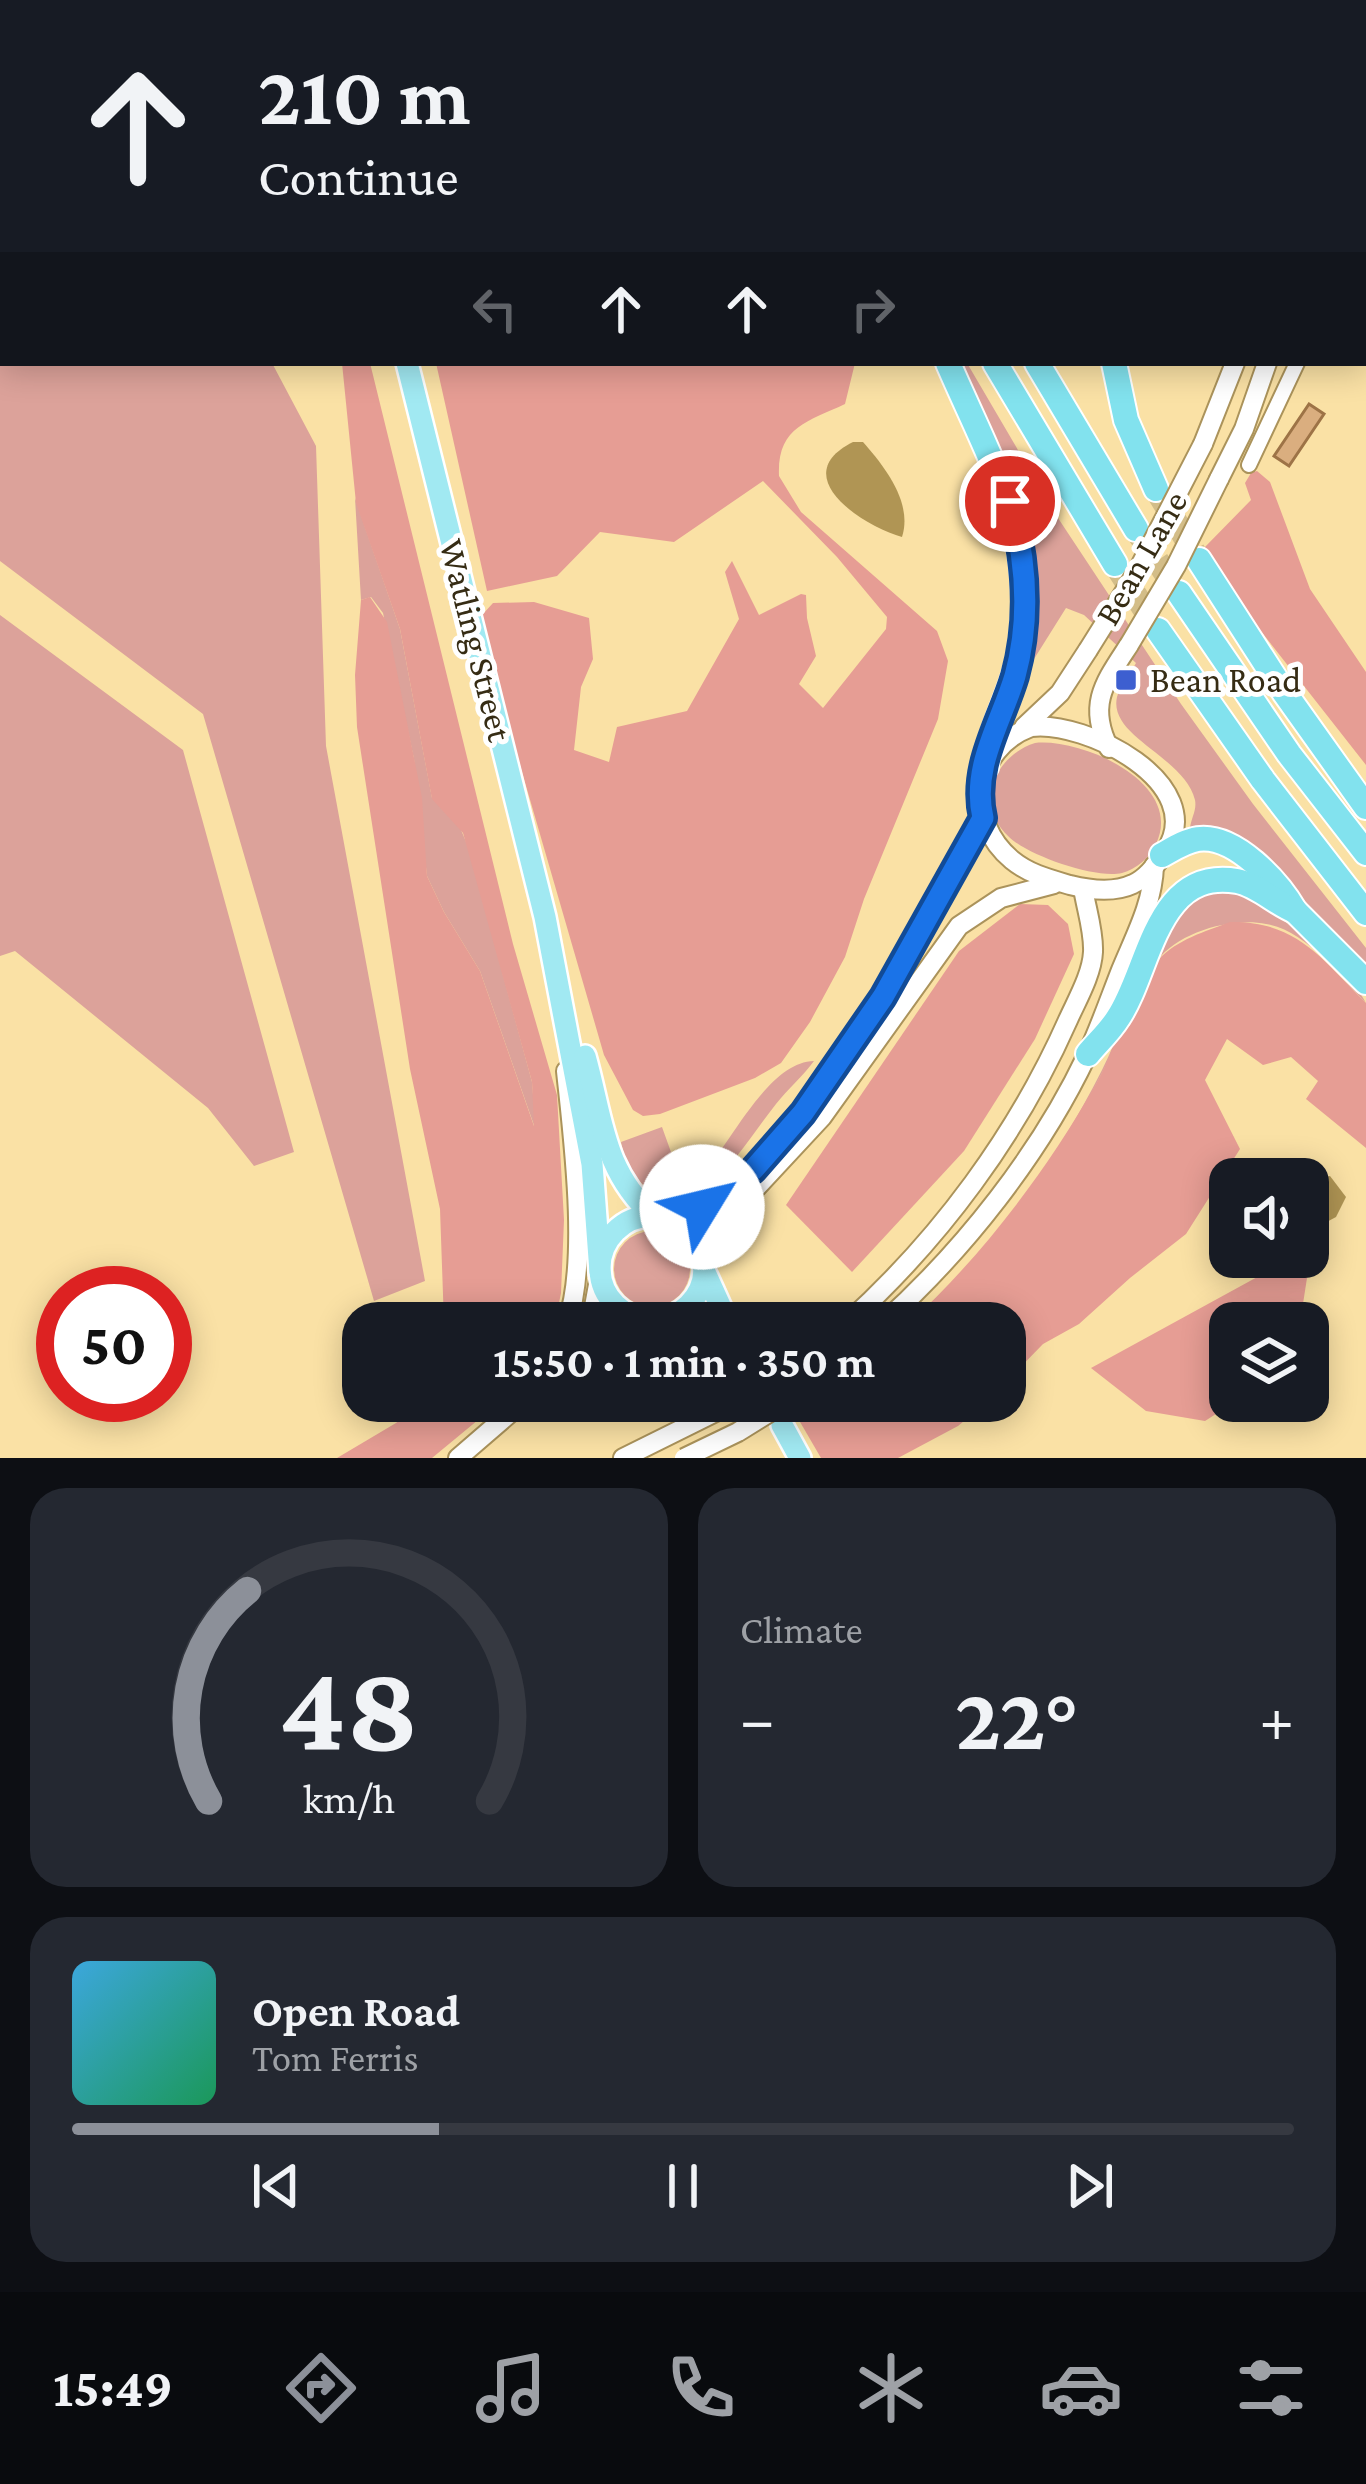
<!DOCTYPE html>
<html lang="en">
<head>
<meta charset="utf-8">
<style>
  :root { --surface:#171b24; --page:#242831; --text:#f1f3f6; --muted:#9ea1a6; --line:#363941; --accent:#8c9099 }
  body { margin:0; font-family:"Crimson Pro",serif; background:var(--page); color:var(--text); height:100vh; display:flex; flex-direction:column; font-size:45px; white-space:nowrap }
  * { box-sizing:border-box; margin:0 }
  p { font-size:39px; color:var(--muted) }
  .icon { flex:none; width:66px; height:66px; fill:none; stroke:currentColor; stroke-width:2; stroke-linecap:round; stroke-linejoin:round }
  .map { position:relative; height:1458px; overflow:hidden }
  .side { display:flex; flex-direction:column; gap:30px; padding:30px; background:#0d0f14; flex:1 }
  .side>* { flex:none }
  .banner { position:absolute; left:0px; top:0px; width:1368px; height:366px; box-shadow:0 6px 30px #0003; background:#171b24; color:var(--text); overflow:hidden }
  .buttons { position:absolute; left:1209px; top:1158px; display:grid; gap:24px }
  .buttons a { display:grid; place-items:center; width:120px; height:120px; border-radius:24px; background:var(--surface); box-shadow:0 6px 30px #0003; font-size:60px }
  .speed { position:absolute; left:36px; top:1266px; display:flex; gap:24px; font-size:60px; font-weight:700; text-align:center }
  .speed>* { display:grid; place-content:center; width:156px; height:156px; border-radius:50%; background:var(--surface); box-shadow:0 6px 30px #0003; line-height:1 }
  .speed .limit { border:18px solid #d22; background:#fff; color:#111 }
  .pin { position:absolute; display:grid; place-items:center; width:102px; height:102px; color:#fff; margin:-51px; border:6px solid #fff; border-radius:50%; box-shadow:0 3px 12px #0007 }
  .me { position:absolute; width:132px; margin:-66px; rotate:54deg; stroke-linejoin:round; filter:drop-shadow(0 0 9px #0008) }
  .turn { display:flex; align-items:center; gap:42px; height:252px; padding:0 60px; font-size:54px }
  .turn .icon { width:156px; height:156px; stroke-width:2.5 }
  .turn b { display:block; font-size:84px; line-height:102px }
  .lanes { display:flex; align-items:center; height:114px; padding:0 60px; background:#0003; justify-content:center; gap:60px; direction:ltr }
  .lanes .off { opacity:.35 }
  .big { font-size:90px; font-weight:700; line-height:1.1 }
  .side .card { flex:1; display:flex; flex-direction:column; justify-content:center; gap:18px; min-width:0; padding:0 42px; border-radius:36px; background:var(--page) }
  .side .dial { align-items:center; gap:0 }
  .dial svg { height:312px; overflow:visible; fill:none; stroke:var(--line); stroke-width:7; stroke-linecap:round; text-anchor:middle }
  .dial text { fill:var(--text); stroke:none }
  .song { display:flex; align-items:center; gap:36px }
  .cover { width:144px; height:144px; border-radius:18px; background:linear-gradient(135deg,hsl(200 70% 55%),hsl(150 70% 35%)) }
  .played { height:12px; border-radius:6px; background:linear-gradient(90deg,var(--accent) 30%,var(--line) 30%) }
  .keys { display:flex; justify-content:space-around; direction:ltr }
  .heat { display:flex; justify-content:space-between; align-items:center; font-size:66px; direction:ltr }
  .side .tiles { flex:1; display:grid; gap:30px; grid-template-columns:1fr 1fr }
  .card:last-child { grid-column:span 2 }
  .trip { position:absolute; left:342px; top:1302px; width:684px; height:120px; border-radius:36px; background:var(--surface); box-shadow:0 6px 30px #0003; font-weight:700; line-height:120px; text-align:center }
  .dock { display:flex; height:192px; justify-content:space-around; align-items:center; background:#090b0e; color:var(--muted) }
  .dock .icon { width:84px; height:84px }
  .dock .selected { color:var(--accent) }
  .dock b { font-size:54px; color:var(--text) }
  .map>svg:first-child { display:block }
  .green { fill:#dca29a }
  .forest { fill:#e69d94 }
  .water { fill:#b09554 }
  .building { fill:#daae7f; stroke:#9d7346; stroke-width:3 }
  .lines { fill:none; stroke-linecap:round; stroke-linejoin:round }
  .trunk-tunnel { stroke:#d3bd88; stroke-width:24; stroke-dasharray:24 12; stroke-linecap:butt }
  .minor-casing { stroke:#ab935b; stroke-width:18 }
  .secondary-casing { stroke:#ab935b; stroke-width:22 }
  .primary-casing { stroke:#fff; stroke-width:26 }
  .trunk-casing { stroke:#fff; stroke-width:28 }
  .minor { stroke:#fff; stroke-width:14 }
  .secondary { stroke:#fff; stroke-width:18 }
  .primary { stroke:#a1e9f2; stroke-width:21 }
  .trunk { stroke:#82e2ee; stroke-width:24 }
  .secondary-bridge-casing { stroke:#ab935b; stroke-width:22; stroke-linecap:butt }
  .secondary-bridge { stroke:#fff; stroke-width:18 }
  .route-casing { stroke:#114b97; stroke-width:30 }
  .route { stroke:#1a73e8; stroke-width:21 }
  .poi-dot { fill:#3d5fd0; stroke:#fff; stroke-width:4.5 }
  .labels { text-anchor:middle; dominant-baseline:central; stroke-width:10; stroke-linejoin:round; paint-order:stroke }
  .street-label { font-size:36px; fill:#362c14; stroke:#fff }
  .poi-label { font-size:36px; fill:#362c14; stroke:#fff; text-anchor:start }
</style>
</head>
<body>
<div class="map">
<svg width="1366" height="1458" viewBox="0 0 1366 1458">
  <rect width="100%" height="100%" fill="#fae1a5"/>
  <g class="green">
    <polygon points="0,0 153,3 3,3 3,363 272,363 316,446 326,746 425,1281 374,1301 203,714 0,561"/>
    <path d="M957 363H967L1056 515 1181 704 1253 804 1366 948V972L1323 927 1190 828C1191 818 1197 810 1195 800 1184 756 1108 737 1117 697 1120 686 1130 674 1136 663L1084 615 1066 608 1029 667C1050 543 1010 470 957 363Z"/>
    <polygon points="355,498 400,629 432,798 459,825 469,849 532,1082 536,1131 480,971 444,912 427,876 414,759 383,613 371,597 361,600"/>
    <polygon points="0,615 183,750 294,1152 254,1166 208,1108 15,951 0,956"/>
    <path d="M1035 743C1082 738 1185 783 1156 844 1150 858 1136 869 1122 873 1095 879 1029 856 1009 837 974 805 994 756 1035 743Z"/>
    <path d="M1226 891C1265 897 1350 969 1366 1003 1338 975 1307 931 1266 924 1232 917 1178 932 1157 961 1131 995 1120 1040 1100 1077 1062 1150 975 1278 908 1323 988 1255 1055 1164 1102 1070 1125 1024 1142 963 1173 922 1187 903 1203 893 1226 891Z"/>
    <path d="M814 1061C803 1076 788 1089 776 1104 753 1133 733 1168 702 1190 663 1218 627 1178 621 1142L662 1127 681 1180 699 1177C729 1149 766 1062 814 1061Z"/>
    <circle cx="652" cy="1269" r="38"/>
  </g>
  <g class="forest">
    <polygon points="342,363 370,363 513,944 557,1095 564,1220 561,1293 555,1323 444,1323 440,1209 410,1069 357,727 355,675 361,600 370,597 387,622 422,798 427,876 444,912 480,971 534,1126 532,1082 463,833 432,799 400,629 356,503"/>
    <path d="M436 363H855L845 404C807 422 777 427 779 476L801 512 937 631 948 661 938 719 864 899 845 957 810 1022 781 1063 755 1078 660 1114 643 1116 633 1110 604 1055 504 710 482 615 493 603 534 602 589 618 593 659 581 687 574 750 609 762 617 727 687 711 739 619 725 572 732 561 759 615 801 594 806 595 807 618 816 656 799 684 823 708 886 629 887 617 837 557 763 481 674 542 600 532 557 576 487 591Z"/>
    <polygon points="1257,471 1270,482 1310,589 1366,672 1366,765 1242,607 1204,548 1251,500 1245,483 1251,473"/>
    <polygon points="1020,904 1048,905 1068,924 1074,954 1035,1039 964,1151 852,1272 786,1205 959,951"/>
    <path d="M1230 922C1297 921 1322 959 1366 1003V1148L1306 1099 1318 1081 1291 1057 1263 1065 1227 1039 1205 1080 1240 1149 1186 1234 1130 1278 1079 1324 1043 1344 1005 1383V1323H910C985 1252 1045 1173 1096 1084 1118 1046 1127 992 1158 960 1178 939 1204 932 1230 922Z"/>
    <polygon points="1292,1258 1307,1278 1300,1323 1230,1323 1230,1401 1236,1401 1205,1421 1146,1411 1091,1368"/>
    <polygon points="424,1401 501,1401 432,1458 337,1458 396,1423"/>
    <polygon points="817,1401 988,1401 958,1426 898,1458 821,1458 796,1415"/>
  </g>
  <g class="water">
    <path d="M853 442H863C885 467 913 503 902 537 863 526 785 476 853 442Z"/>
    <polygon points="1330,1176 1346,1197 1336,1217 1308,1232 1308,1180"/>
  </g>
  <polygon class="building" points="1309,404 1324,414 1289,466 1274,456"/>
  <g class="lines">
    <g class="trunk-tunnel">
      <polyline points="1156,489 1198,559"/>
      <polyline points="1137,531 1179,593"/>
      <polyline points="1115,564 1158,630"/>
    </g>
    <defs>
      <g id="minor">
        <polyline points="1365,246 1366,245"/>
        <polyline points="1249,465 1297,363"/>
      </g>
      <g id="secondary">
        <polyline points="1365,90 1366,89"/>
        <polyline points="1203,444 1235,363"/>
        <polyline points="1219,479 1244,429 1267,363"/>
        <polyline points="1024,727 1060,693 1088,650"/>
        <path d="M1031 727C1085 720 1211 783 1165 852 1157 864 1147 878 1133 884 1114 893 1090 890 1070 885 1049 879 1029 874 1012 860 965 821 972 749 1031 727Z"/>
        <path d="M1109 748C1087 704 1105 682 1129 645"/>
        <path d="M566 1071C573 1138 589 1261 567 1323"/>
        <polyline points="664,1218 716,1200 753,1170 803,1113 883,997 983,818"/>
        <polyline points="702,1256 717,1230 822,1117 959,926 1001,898 1054,884"/>
        <polyline points="591,1323 600,1274"/>
        <path d="M847 1323C940 1239 1017 1135 1068 1020 1077 1000 1092 974 1093 952 1094 931 1086 908 1083 888"/>
        <path d="M883 1323C964 1250 1040 1154 1087 1055 1100 1027 1110 998 1121 970 1135 936 1153 903 1154 866"/>
        <polyline points="458,1458 524,1401"/>
        <polyline points="623,1458 738,1401"/>
      </g>
      <g id="primary">
        <polyline points="317,0 317,3"/>
        <polyline points="407,363 545,917 592,1164 600,1272"/>
        <path d="M585 1056C603 1120 602 1169 654 1217"/>
        <circle cx="652" cy="1268" r="52"/>
        <polyline points="704,1270 728,1323"/>
        <polyline points="782,1425 800,1458"/>
      </g>
      <g id="trunk">
        <polyline points="812,0 813,3"/>
        <polyline points="855,0 856,3"/>
        <polyline points="887,0 889,3"/>
        <path d="M948 363C991 463 1039 538 1020 652 1013 692 989 727 986 767"/>
        <polyline points="995,363 1115,564"/>
        <polyline points="1037,363 1136,529"/>
        <polyline points="1114,363 1126,420 1156,489"/>
        <polyline points="1199,560 1284,692 1366,807"/>
        <polyline points="1179,593 1289,754 1366,853"/>
        <polyline points="1158,630 1263,780 1366,913"/>
        <path d="M1162 855C1173 849 1185 841 1198 839 1235 834 1278 882 1295 911L1366 982"/>
        <path d="M1088 1054C1098 1042 1110 1031 1118 1018 1150 971 1155 867 1237 881 1258 885 1275 903 1295 911"/>
      </g>
    </defs>
    <use href="#minor" class="minor-casing"/>
    <use href="#secondary" class="secondary-casing"/>
    <use href="#primary" class="primary-casing"/>
    <use href="#trunk" class="trunk-casing"/>
    <use href="#minor" class="minor"/>
    <use href="#secondary" class="secondary"/>
    <use href="#primary" class="primary"/>
    <use href="#trunk" class="trunk"/>
    <defs>
      <g id="secondary-bridge">
        <polyline points="1129,645 1176,566 1219,479"/>
        <polyline points="1088,650 1138,570 1203,444"/>
        <polyline points="684,1458 738,1432 788,1401"/>
      </g>
    </defs>
    <use href="#secondary-bridge" class="secondary-bridge-casing"/>
    <use href="#secondary-bridge" class="secondary-bridge"/>
  </g>
  <g class="lines">
    <defs>
      <path id="route" d="M702 1207 753 1170 803 1113 883 997 983 818C971 767 1001 723 1015 676 1031 618 1026 558 1010 501"/>
    </defs>
    <use href="#route" class="route-casing"/>
    <use href="#route" class="route"/>
  </g>
  <rect class="poi-dot" x="1114" y="668" width="24" height="24" rx="6"/>
  <g class="labels">
    <g class="street-label">
      <text transform="translate(1141 558) rotate(-60)">Bean Lane</text>
      <text transform="translate(476 640) rotate(76)">Watling Street</text>
    </g>
    <g class="poi-label">
      <text x="1150" y="680">Bean Road</text>
    </g>
  </g>
</svg>
<div class="buttons">
<a><svg class="icon" aria-label="sound" viewBox="0 0 24 24"><path d="M4 9h4l5-4v14l-5-4H4zM17 9q2 3 0 6"/></svg></a>
<a><svg class="icon" aria-label="layers" viewBox="0 0 24 24"><path d="M12 4l9 5-9 5-9-5zM3 14l9 5 9-5"/></svg></a>
</div>
<div class="speed"><div class="limit">50</div></div>
<div class="pin" style="left:1010px;top:501px;background:#d93025"><svg class="icon" aria-label="arrive" viewBox="0 0 24 24"><path d="M6 21V4h12l-3 4 3 4H6"/></svg></div>
<svg class="me" style="left:702px;top:1207px" viewBox="-20 -20 40 40"><circle r="19" fill="#fff"/><path d="M0-13L10 11 0 6-10 11z" fill="#1a73e8"/></svg>
<div class="trip">15:50 · 1 min · 350 m</div>
<div class="banner">
<div class="turn"><svg class="icon" aria-label="ahead" viewBox="0 0 24 24"><path d="M12 20V5M6 11l6-6 6 6"/></svg><div><b>210 m</b>Continue</div></div>
<div class="lanes"><svg class="icon off" aria-label="left" viewBox="0 0 24 24"><path d="M17 20v-9H6M10 6l-5 5 5 5"/></svg><svg class="icon" aria-label="ahead" viewBox="0 0 24 24"><path d="M12 20V5M6 11l6-6 6 6"/></svg><svg class="icon" aria-label="ahead" viewBox="0 0 24 24"><path d="M12 20V5M6 11l6-6 6 6"/></svg><svg class="icon off" aria-label="right" viewBox="0 0 24 24"><path d="M7 20v-9h11M14 6l5 5-5 5"/></svg></div>
</div>
</div>
<section class="side">
<div class="tiles">
<div class="card dial"><svg viewBox="0 0 100 80">
<path d="M14 69A42 42 0 1 1 86 69"/>
<path d="M14 69A42 42 0 0 1 24 15" stroke="#8c9099"/>
<text x="50" y="56" font-size="32" font-weight="700">48</text>
<text x="50" y="72" font-size="11">km/h</text>
</svg></div>
<div class="card"><p>Climate</p>
<div class="heat"><a>−</a><b class="big">22°</b><a>+</a></div>
</div>
<div class="card">
<div class="song"><i class="cover"></i><div><b>Open Road</b><p>Tom Ferris</p></div></div>
<div class="played"></div>
<div class="keys"><svg class="icon" aria-label="previous" viewBox="0 0 24 24"><path d="M18 5L8 12l10 7zM5 5v14"/></svg><svg class="icon" aria-label="pause" viewBox="0 0 24 24"><path d="M8 5v14M16 5v14"/></svg><svg class="icon" aria-label="next" viewBox="0 0 24 24"><path d="M6 5l10 7-10 7zM19 5v14"/></svg></div>
</div>
</div>
</section>
<nav class="dock">
<b>15:49</b>
<svg class="icon selected" aria-label="directions" viewBox="0 0 24 24"><path d="M12 3l9 9-9 9-9-9zM9 14v-3h6M13 9l2 2-2 2"/></svg>
<svg class="icon" aria-label="music" viewBox="0 0 24 24"><path d="M9 18V5l10-2v13"/><circle cx="6" cy="18" r="3"/><circle cx="16" cy="16" r="3"/></svg>
<svg class="icon" aria-label="phone" viewBox="0 0 24 24"><path d="M5 4h4l2 5-3 2q2 4 5 5l2-3 5 2v4C11 20 4 13 5 4z"/></svg>
<svg class="icon" aria-label="climate" viewBox="0 0 24 24"><path d="M12 3v18M4 7l16 10M4 17L20 7"/></svg>
<svg class="icon" aria-label="car" viewBox="0 0 24 24"><path d="M5 17H2v-5l4-1 3-4h7l3 4 3 1v5h-3M9 17h6M6 11h13"/><circle cx="7" cy="17" r="2"/><circle cx="17" cy="17" r="2"/></svg>
<svg class="icon" aria-label="filters" viewBox="0 0 24 24"><path d="M4 7h16M4 17h16"/><circle cx="9" cy="7" r="2"/><circle cx="15" cy="17" r="2"/></svg>
</nav>
</body>
</html>
